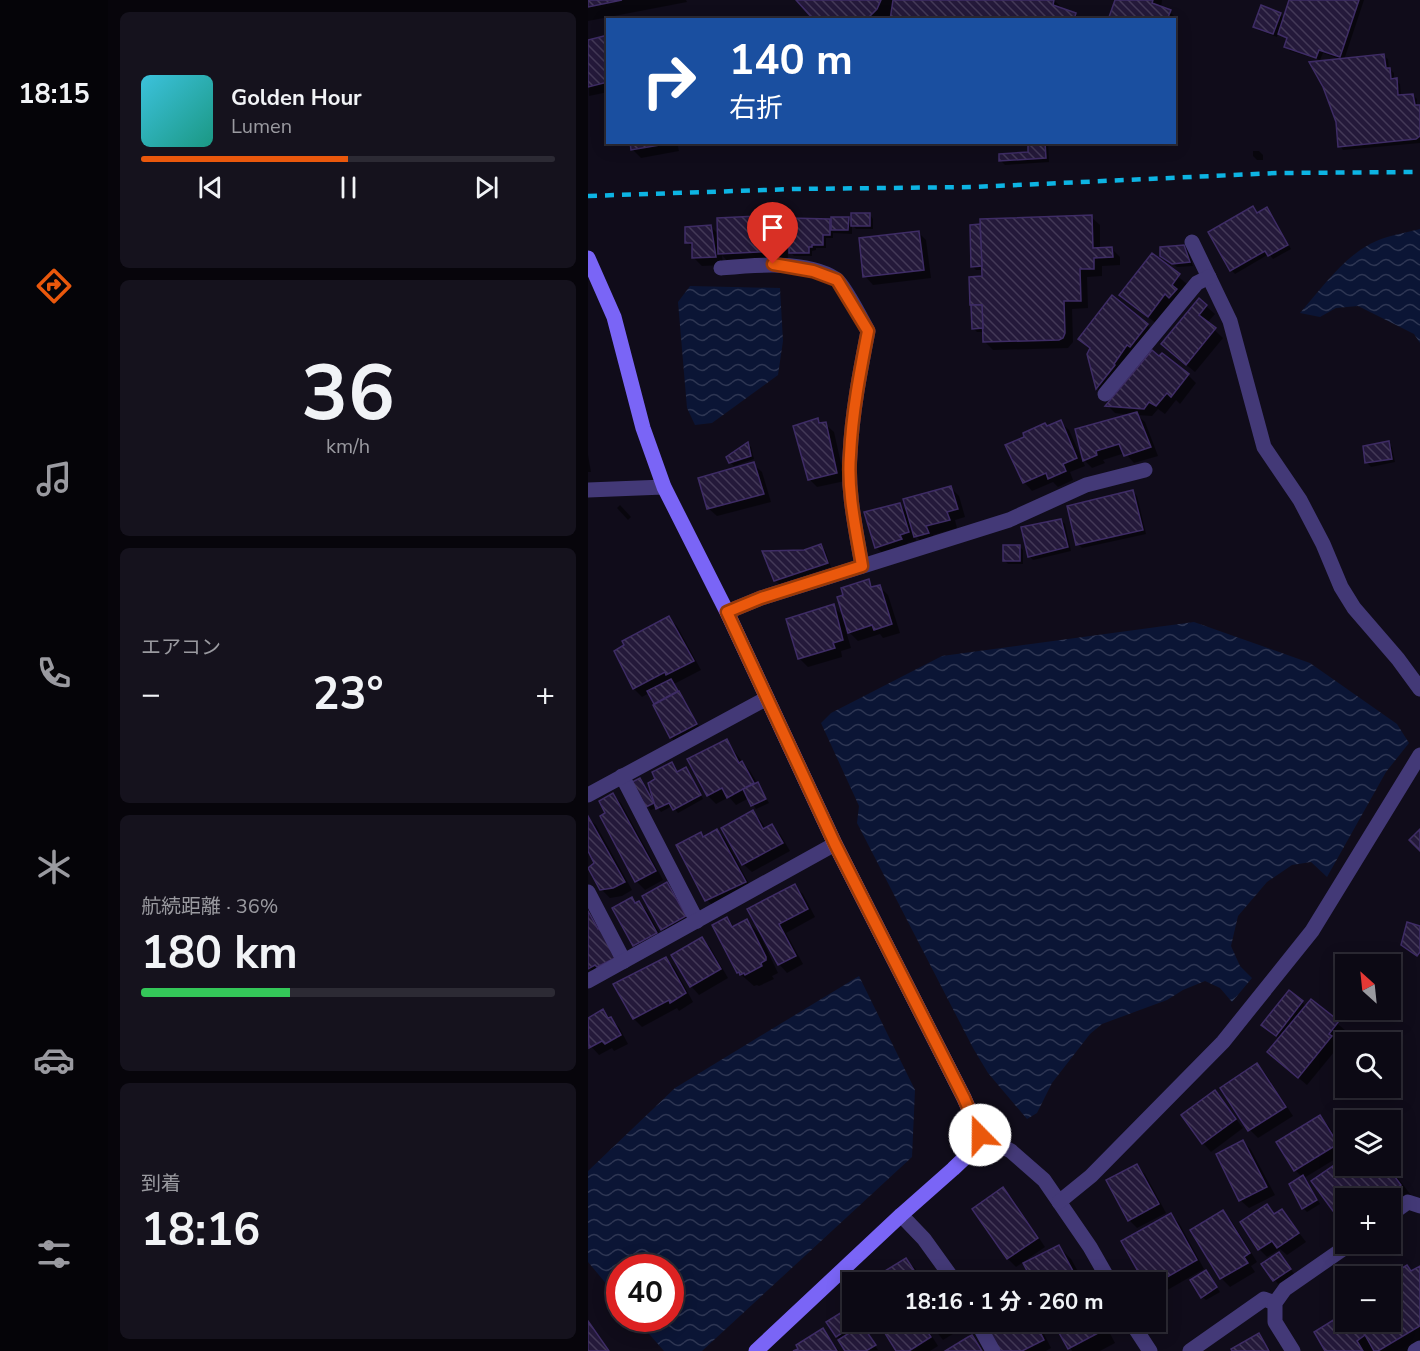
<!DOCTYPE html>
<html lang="ja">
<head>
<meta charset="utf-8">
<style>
  :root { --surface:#0c0914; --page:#15121d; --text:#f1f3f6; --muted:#9a9aa0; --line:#2c2a34; --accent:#ea580c }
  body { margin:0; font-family:"Nunito Sans","Noto Sans JP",sans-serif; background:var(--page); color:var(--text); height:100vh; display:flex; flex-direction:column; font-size:22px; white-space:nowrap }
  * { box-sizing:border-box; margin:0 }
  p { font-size:20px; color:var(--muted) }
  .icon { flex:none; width:33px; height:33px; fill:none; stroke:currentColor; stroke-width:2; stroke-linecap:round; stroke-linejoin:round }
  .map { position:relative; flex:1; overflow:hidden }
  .panel { display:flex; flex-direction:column; gap:12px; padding:12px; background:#07050b; width:480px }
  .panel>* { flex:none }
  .hud { position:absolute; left:18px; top:18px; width:570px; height:126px; border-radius:0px; box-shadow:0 3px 15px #0003,0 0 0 2px var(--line); background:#1a4fa0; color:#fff; overflow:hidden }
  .needle { width:39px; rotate:333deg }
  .tools { position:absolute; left:747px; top:954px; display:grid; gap:12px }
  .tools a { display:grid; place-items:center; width:66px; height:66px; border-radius:0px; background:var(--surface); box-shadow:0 3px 15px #0003,0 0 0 2px var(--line); font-size:30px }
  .speed { position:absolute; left:18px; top:1254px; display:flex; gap:12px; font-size:30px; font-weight:700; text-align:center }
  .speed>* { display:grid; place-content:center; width:78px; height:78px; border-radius:50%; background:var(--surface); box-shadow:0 3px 15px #0003,0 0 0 2px var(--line); line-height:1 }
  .speed .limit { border:9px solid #d22; background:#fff; color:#111 }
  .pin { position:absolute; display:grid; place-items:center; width:51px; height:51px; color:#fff; margin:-62px -26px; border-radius:50% 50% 50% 0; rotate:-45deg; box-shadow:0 0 6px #0007 }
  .pin .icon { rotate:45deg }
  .me { position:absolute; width:66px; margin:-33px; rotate:338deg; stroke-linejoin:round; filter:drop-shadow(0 0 4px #0008) }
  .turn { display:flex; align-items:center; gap:21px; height:126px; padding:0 24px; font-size:27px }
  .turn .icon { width:78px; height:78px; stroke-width:2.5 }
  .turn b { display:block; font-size:42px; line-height:51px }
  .big { font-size:45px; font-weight:700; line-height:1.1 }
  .panel .widget { flex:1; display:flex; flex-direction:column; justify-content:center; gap:9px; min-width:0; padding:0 21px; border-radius:9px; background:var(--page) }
  .panel .dial { align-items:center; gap:0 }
  .dial b { font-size:78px; line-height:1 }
  .song { display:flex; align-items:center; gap:18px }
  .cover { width:72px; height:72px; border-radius:9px; background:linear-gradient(135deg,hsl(190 70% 55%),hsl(170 70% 35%)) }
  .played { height:6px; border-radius:3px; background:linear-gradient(90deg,var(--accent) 50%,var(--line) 50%) }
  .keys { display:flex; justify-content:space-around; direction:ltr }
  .heat { display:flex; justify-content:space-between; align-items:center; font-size:33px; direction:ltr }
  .charge { height:9px; border-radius:4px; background:linear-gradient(90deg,#34c759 36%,var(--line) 0) }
  .trip { position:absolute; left:254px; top:1272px; width:324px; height:60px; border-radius:0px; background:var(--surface); box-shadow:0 3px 15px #0003,0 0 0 2px var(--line); font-weight:700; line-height:60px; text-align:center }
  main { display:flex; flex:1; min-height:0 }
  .tab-bar { display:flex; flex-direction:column; width:108px; justify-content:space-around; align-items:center; background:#050408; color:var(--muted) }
  .tab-bar .icon { width:42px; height:42px }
  .tab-bar .current { color:var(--accent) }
  .tab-bar b { font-size:27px; color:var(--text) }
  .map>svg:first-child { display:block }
  .water { fill:url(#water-waves) }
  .shadow { fill:#0007 }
  .building { fill:url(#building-back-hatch); stroke:#3e2c65; stroke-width:1.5 }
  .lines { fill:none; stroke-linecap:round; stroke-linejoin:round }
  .street { stroke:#433977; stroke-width:15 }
  .secondary { stroke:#7a65f6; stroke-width:15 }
  .rail { stroke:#0db4e3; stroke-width:4.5; stroke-dasharray:9 8; stroke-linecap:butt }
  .route-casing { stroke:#983908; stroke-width:15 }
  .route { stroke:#ea580c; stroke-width:10 }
</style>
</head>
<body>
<main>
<nav class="tab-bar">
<b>18:15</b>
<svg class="icon current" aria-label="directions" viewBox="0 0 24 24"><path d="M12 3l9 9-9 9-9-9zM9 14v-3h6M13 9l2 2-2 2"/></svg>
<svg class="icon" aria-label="music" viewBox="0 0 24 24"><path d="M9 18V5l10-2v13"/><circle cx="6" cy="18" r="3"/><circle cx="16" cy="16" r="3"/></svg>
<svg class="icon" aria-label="phone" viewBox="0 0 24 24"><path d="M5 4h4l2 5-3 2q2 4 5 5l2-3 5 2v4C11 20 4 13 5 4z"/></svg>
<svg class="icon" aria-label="climate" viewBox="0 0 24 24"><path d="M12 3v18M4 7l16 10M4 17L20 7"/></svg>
<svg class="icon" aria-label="car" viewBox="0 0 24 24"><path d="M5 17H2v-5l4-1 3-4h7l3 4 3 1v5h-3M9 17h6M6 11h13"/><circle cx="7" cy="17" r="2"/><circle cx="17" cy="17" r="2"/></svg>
<svg class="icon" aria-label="filters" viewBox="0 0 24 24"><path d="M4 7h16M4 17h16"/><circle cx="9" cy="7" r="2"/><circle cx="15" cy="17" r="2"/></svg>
</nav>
<section class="panel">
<div class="widget">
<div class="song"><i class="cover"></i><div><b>Golden Hour</b><p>Lumen</p></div></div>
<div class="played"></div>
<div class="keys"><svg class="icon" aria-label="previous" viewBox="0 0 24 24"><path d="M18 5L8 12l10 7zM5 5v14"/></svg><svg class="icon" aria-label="pause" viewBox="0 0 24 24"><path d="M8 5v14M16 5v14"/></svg><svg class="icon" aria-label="next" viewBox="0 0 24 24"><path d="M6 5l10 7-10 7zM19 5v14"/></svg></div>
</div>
<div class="widget dial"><b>36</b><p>km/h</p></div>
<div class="widget"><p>エアコン</p>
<div class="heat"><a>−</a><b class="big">23°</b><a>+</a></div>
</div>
<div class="widget"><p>航続距離 · 36%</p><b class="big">180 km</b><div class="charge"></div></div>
<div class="widget"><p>到着</p><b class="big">18:16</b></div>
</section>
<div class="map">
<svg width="832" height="1351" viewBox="0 0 832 1351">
  <defs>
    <pattern id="water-waves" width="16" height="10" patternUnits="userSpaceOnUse" patternTransform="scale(1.5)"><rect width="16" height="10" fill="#0b1535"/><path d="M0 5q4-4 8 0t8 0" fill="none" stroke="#2e3653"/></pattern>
    <pattern id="building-back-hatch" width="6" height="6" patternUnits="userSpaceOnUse" patternTransform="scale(1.5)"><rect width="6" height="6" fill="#24193a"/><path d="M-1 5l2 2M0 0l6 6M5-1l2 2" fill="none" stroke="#433957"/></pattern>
  </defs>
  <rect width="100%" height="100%" fill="#100c1a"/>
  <g class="water">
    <path d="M832 229V343L826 334 770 306 748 308 732 317 712 313C733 289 754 259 782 244 797 236 816 233 832 229Z"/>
    <polygon points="102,286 192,288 195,341 190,375 124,423 107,425 99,408 90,302"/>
    <polygon points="606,622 722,663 809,724 821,743 798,772 739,877 723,862 704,865 679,882 650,916 643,946 652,966 664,978 644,1002 632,988 617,981 595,990 579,1000 514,1024 502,1034 464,1083 449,1113 439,1119 400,1073 385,1048 269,823 271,806 233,723 243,713 354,656"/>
    <polygon points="271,976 327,1090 324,1157 114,1351 76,1351 48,1319 82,1318 82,1268 32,1268 31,1299 0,1262 0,1171 87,1088"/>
  </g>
  <g class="shadow">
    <polygon points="0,0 98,0 99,2 0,21"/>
    <polygon points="210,0 466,0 474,8 487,14 493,20 228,20"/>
    <polygon points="529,0 574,0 573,8 582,12 590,20 586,29 586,20 521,20"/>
    <polygon points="703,0 776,0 756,60 796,56 800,59 801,69 806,73 806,80 812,84 813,96 825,95 829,99 829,106 832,106 832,143 755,150 752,146 754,60 735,53 732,60 702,51 698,47 700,40 690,33 689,37 670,30 667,27 692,14 696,19"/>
    <polygon points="20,36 20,92 1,96 0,41"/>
    <polygon points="43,142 89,142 91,151 53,158 45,150"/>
    <polygon points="441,142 460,142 461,162 417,165 413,161 442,153"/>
    <polygon points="665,151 671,151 675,155 675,160 669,160 665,156"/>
    <polygon points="665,208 670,214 679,209 683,213 703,249 685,259 681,254 647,274 643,270"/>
    <polygon points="282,215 285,219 285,229 268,229 264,225 264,234 245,233 245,238 238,238 238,248 228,248 228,250 224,251 224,256 206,256 202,252 203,220 245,221 260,219 264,223"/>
    <polygon points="190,217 198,225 200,259 140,262 134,255 135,265 114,266 105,257 106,249 99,242 123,227 131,235"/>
    <polygon points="503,217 512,225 512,249 524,249 532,257 532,265 514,266 514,276 499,277 500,308 484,309 485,342 480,348 405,350 397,342 396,332 389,332 385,328 396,278 395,270 388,270 384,266 383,226"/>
    <polygon points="330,232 338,240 343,278 285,285 277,276"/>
    <polygon points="596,246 600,250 605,266 589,267 578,259"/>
    <polygon points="564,255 599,284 569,324 542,303"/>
    <polygon points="611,300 627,314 619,323 635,338 607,372 583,352"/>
    <polygon points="559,325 567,333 517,396 509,388 501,355"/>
    <polygon points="600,375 608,383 592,404 588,400 577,414 570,409 564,416 549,415 557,422 570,456 546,463 537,453 515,460 517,463 504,468 496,460 543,415 527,413 519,405"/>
    <polygon points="230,420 234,424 237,424 246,432 257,481 229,487 221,479"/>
    <polygon points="472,422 481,430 497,466 482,472 485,480 470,487 465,482 444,491 436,482 460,428"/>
    <polygon points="800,443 804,447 807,462 783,467 779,463 776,447"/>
    <polygon points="160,444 163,447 166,459 146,466 142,462"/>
    <polygon points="0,455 3,472 0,472"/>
    <polygon points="165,464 174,472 183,502 129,516 120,508"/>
    <polygon points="362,487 371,496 377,517 367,520 369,528 345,535 348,541 336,544 327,535 328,541 319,543 321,547 296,555 288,547 311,504 321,514"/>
    <polygon points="545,492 549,496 558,534 494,548 490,544"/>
    <polygon points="32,505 43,517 40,520 29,508"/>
    <polygon points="473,520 477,524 483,551 445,560 441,556"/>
    <polygon points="233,546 237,550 243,567 191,584 187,580 217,552"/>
    <polygon points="431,546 435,550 435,564 420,564 416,560"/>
    <polygon points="280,581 287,588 291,586 300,595 312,633 295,638 292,634 270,641 257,628 263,648 253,651 254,657 220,667 211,658 245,606 257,618"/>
    <polygon points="81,618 89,626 113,670 86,684 112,728 87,741 83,738 61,693 54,697 46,689 28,651"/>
    <polygon points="138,741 162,771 181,803 168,809 161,798 148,805 141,797 128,804 120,796 101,760"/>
    <polygon points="83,764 90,773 98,769 102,773 115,799 90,813 84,806 73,812 69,807 63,810 60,807 67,804"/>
    <polygon points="25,795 33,803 75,880 57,890 49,882 14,817 19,814"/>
    <polygon points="165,812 173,821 178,829 184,826 192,834 202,851 164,872 155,864"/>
    <polygon points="0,818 8,825 44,890 34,896 22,898 13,889 9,863 0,848"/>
    <polygon points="129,831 137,839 165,891 127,908 119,900 112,834 116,838"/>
    <polygon points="79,884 87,892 105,925 83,937 75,929"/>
    <polygon points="206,886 215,894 227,917 198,933 215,964 199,973 191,964 161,909"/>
    <polygon points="43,899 49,904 51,903 59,911 76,941 54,953 46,945"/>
    <polygon points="0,911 11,930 33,957 5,972 0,966"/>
    <polygon points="139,919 147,927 159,921 171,933 190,973 184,976 186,979 171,986 169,985 166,986 150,972"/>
    <polygon points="114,938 122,947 140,978 111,995 103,986"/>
    <polygon points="78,959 86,967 105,1002 91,1011 89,1008 54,1027 46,1019 27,985"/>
    <polygon points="723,1001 758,1031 748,1043 751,1046 719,1085 689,1060 692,1039 679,1028 714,1002 718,1007"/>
    <polygon points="15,1011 31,1027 40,1044 26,1051 24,1048 11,1055 0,1043 0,1019"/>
    <polygon points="669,1065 677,1073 705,1116 670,1138 662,1130 634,1088"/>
    <polygon points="627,1092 655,1128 623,1152 615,1143"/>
    <polygon points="732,1117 740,1125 757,1153 716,1178 732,1204 719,1212 715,1208 715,1178 707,1170 691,1142"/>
    <polygon points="655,1141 663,1150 687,1195 661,1208 652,1200"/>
    <polygon points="548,1166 557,1174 578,1213 549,1228 541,1220"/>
    <polygon points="758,1166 801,1166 825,1198 802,1214 802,1198 758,1198 758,1226 725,1182"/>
    <polygon points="415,1189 423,1197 457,1247 428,1267 420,1259 386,1209"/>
    <polygon points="679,1206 688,1215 694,1211 718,1242 699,1255 692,1249 679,1257 671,1249"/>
    <polygon points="635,1212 643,1220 669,1262 663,1266 667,1272 642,1287 634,1279 604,1231"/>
    <polygon points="583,1215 591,1223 616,1269 569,1296 567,1294 567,1282 558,1282 535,1242"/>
    <polygon points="471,1247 483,1259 496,1282 447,1282 437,1264"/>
    <polygon points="695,1257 706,1274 690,1284 675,1264"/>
    <polygon points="318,1260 327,1268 336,1282 282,1282"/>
    <polygon points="819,1267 824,1272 832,1267 832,1345 822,1351 788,1351 787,1349 784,1351 739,1351 758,1322 802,1322"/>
    <polygon points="618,1272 632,1292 618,1300 614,1297"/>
    <polygon points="423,1277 429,1282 411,1282"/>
    <polygon points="262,1309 264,1311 264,1322 271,1322 290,1350 259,1351 249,1336"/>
    <polygon points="292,1322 335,1322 350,1346 342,1351 310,1351"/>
    <polygon points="341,1322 382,1322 383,1323 355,1340"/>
    <polygon points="398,1322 450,1322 463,1348 458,1351 413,1351"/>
    <polygon points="467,1322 516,1322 527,1343 512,1351 484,1351"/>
    <polygon points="235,1330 251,1351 208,1351"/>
    <polygon points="670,1335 683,1351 645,1351"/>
  </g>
  <g class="building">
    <polygon points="0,0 34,0 0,7"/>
    <polygon points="208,0 293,0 289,9 278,20 226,20"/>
    <polygon points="305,0 466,0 465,5 488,13 486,20 302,20"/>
    <polygon points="527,0 565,0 564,3 583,10 579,20 520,20"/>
    <polygon points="701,0 771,0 752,57 731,50 728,58 696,47 699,38 690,34"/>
    <polygon points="673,5 693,13 685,34 665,27"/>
    <polygon points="20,35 20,82 0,87 0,40"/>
    <polygon points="796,54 798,68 802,68 803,79 809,78 810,95 825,94 827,105 832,105 832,136 828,139 750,147 748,122 735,87 721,62"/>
    <polygon points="42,142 83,142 83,143 43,150"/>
    <polygon points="440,142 457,142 458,158 411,161 411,154 440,152"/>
    <polygon points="665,206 669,213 679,207 700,245 680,256 677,251 642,271 620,232"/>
    <rect x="263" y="213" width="19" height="13"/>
    <polygon points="190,215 192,251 130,254 129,218"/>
    <polygon points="504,215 505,248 524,247 525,257 506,258 506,269 492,269 493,301 476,301 477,333 475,338 471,340 395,342 394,305 382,305 381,277 394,276 392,219"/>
    <polygon points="243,217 261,217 260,230 243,230"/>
    <polygon points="201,218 242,219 242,235 235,235 235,245 224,245 224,247 221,247 221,253 201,253"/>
    <polygon points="392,224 394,266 383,267 382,225"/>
    <polygon points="123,225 128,257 104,258 104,243 97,243 97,227"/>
    <polygon points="331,231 336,270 275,277 271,238"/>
    <polygon points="596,245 602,262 584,264 572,256 572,247"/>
    <polygon points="564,253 592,274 584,285 589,289 581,298 577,294 560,317 531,295"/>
    <polygon points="524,295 560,324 542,347 539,345 526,364 527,365 508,389 499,354 502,348 490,339"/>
    <polygon points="611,298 619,305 611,315 628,328 598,365 573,344"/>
    <polygon points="383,305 394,305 395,328 384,329"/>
    <polygon points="564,350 571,356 574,353 601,374 583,397 579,393 568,406 561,402 556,409 517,406"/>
    <polygon points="549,412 563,447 536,456 531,444 508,451 509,455 495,461 487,429"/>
    <polygon points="230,418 231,423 238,422 249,473 220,480 205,426"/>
    <polygon points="473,420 489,458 475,464 478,471 460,479 458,473 435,483 417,445 436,437 435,433 457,423 459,426"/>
    <polygon points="801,441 804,459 777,463 775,446"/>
    <polygon points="160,442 163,456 141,463 138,457"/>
    <polygon points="166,462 176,494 119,509 110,478"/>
    <polygon points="363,486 370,509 359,512 362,520 338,526 341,533 326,537 315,499"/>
    <polygon points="545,490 555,530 488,545 479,506"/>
    <polygon points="312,503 321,532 312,535 314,539 287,548 276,512"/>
    <polygon points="473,519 480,547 440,557 433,527"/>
    <polygon points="233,544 240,563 186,581 174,551 216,550"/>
    <rect x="415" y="545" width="17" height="16"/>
    <polygon points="281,579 283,587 292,585 304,624 286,630 284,625 260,633 249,597 255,595 253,588"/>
    <polygon points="246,604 255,640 245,643 247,648 210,659 198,619"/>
    <polygon points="81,616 106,661 78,675 77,672 45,689 26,651 36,645 34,641"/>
    <polygon points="83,679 90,691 66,704 59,691"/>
    <polygon points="91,691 109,724 82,738 65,705"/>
    <polygon points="139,739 151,763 154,761 166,783 139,798 134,788 119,796 99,759"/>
    <polygon points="84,762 89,772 98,767 113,795 85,810 81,803 68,809 60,783 67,779 64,772"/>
    <polygon points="52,778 66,803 58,807 44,782"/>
    <polygon points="170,782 178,799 163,806 155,789"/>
    <polygon points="25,793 68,871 47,882 12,816 17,813 11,801"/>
    <polygon points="165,810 175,829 184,824 195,843 154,865 133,828"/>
    <polygon points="0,816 37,882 25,888 12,890 0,868 6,863 0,851"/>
    <polygon points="129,829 158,882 117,901 88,845 113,832 115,837"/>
    <polygon points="832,829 832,851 821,840"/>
    <polygon points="79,882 98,916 73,930 54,896"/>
    <polygon points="207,884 220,909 191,924 208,956 190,965 159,909"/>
    <polygon points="44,897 47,903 51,901 69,933 45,946 24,908"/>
    <polygon points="0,911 10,929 13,927 27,958 9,967 7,965 0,969"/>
    <polygon points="139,917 144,927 159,919 178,957 178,960 173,963 174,966 157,975 156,973 152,975 151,972 149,973 124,925"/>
    <polygon points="819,922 832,926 832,952 829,956 813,945"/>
    <polygon points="114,937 133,969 102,987 83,955"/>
    <polygon points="78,957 98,993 82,1003 81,1000 45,1019 25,984"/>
    <polygon points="701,990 715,1001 688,1036 673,1025"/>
    <polygon points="723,999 751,1021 741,1034 744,1036 710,1078 679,1052"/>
    <polygon points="15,1009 20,1018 23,1017 33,1035 17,1044 14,1041 1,1048 0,1018"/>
    <polygon points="669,1063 698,1107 660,1131 632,1088"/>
    <polygon points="627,1090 648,1119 614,1144 593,1115"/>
    <polygon points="732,1115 750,1144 706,1171 688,1142"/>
    <polygon points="655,1140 679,1187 651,1201 628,1154"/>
    <polygon points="758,1157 758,1166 799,1166 813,1185 795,1198 758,1198 758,1225 756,1226 723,1181"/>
    <polygon points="549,1164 571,1204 540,1221 518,1180"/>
    <polygon points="715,1175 729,1200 714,1209 701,1184"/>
    <polygon points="415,1187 450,1238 419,1259 384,1209"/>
    <polygon points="679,1204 686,1214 694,1209 711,1233 689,1248 684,1241 670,1250 652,1222"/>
    <polygon points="635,1210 662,1253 656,1257 660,1263 632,1279 602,1230"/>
    <polygon points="583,1213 609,1260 567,1284 556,1282 533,1241"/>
    <polygon points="471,1245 491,1282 445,1282 435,1263"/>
    <polygon points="691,1252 703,1269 685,1281 673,1264"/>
    <polygon points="318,1258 333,1281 331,1282 279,1282"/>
    <polygon points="819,1265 823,1271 832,1266 832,1326 790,1351 786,1351 777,1335 769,1341 775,1351 737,1351 726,1332 752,1316 748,1310 758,1304 758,1322 802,1322 802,1284 813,1278 809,1271"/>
    <polygon points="618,1270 629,1287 613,1298 602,1280"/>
    <polygon points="262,1307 264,1322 271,1322 248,1337 238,1322"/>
    <polygon points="0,1321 21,1351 0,1351"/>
    <polygon points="290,1322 333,1322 343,1337 321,1351 308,1351"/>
    <polygon points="339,1322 363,1322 346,1332"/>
    <polygon points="396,1322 447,1322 456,1340 434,1351 411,1351"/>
    <polygon points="465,1322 511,1322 516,1330 480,1349"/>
    <polygon points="274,1325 288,1345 278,1351 257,1351 250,1340"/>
    <polygon points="235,1328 249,1351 205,1351 210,1349 208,1345"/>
    <polygon points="671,1333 681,1351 644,1351 643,1349"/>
    <polygon points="384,1335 394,1351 357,1351 380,1337"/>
  </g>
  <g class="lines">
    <g class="street">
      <polyline points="604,242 642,321 676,447 712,500 735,544 753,587 766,608 810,659 832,689"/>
      <path d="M133 268C166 265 218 260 248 279 257 286 274 320 280 331 272 372 264 413 262 455 259 491 268 530 274 566"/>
      <polyline points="517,394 609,283 621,277"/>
      <polyline points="0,490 76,487"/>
      <polyline points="139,612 173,598 421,520 498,485 557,470"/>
      <polyline points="34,776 109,921"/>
      <polyline points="0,795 179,698"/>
      <polyline points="0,892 36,961"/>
      <polyline points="0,981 247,844"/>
      <polyline points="392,1135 423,1151 456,1180 502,1247 522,1282"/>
      <polyline points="471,1202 503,1176 635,1042 724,931 832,755"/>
      <polyline points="313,1215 336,1239 367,1282"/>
      <polyline points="802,1215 820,1202 832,1206"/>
      <polyline points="389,1322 405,1351"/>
      <polyline points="543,1322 562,1351"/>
      <polyline points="602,1351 676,1299 687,1303"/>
      <polyline points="705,1351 687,1322 687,1303 697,1289 762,1244"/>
      <polyline points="827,1351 832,1348"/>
    </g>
    <polyline class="secondary" points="0,258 26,317 55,428 76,487 139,612 247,844 376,1098 392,1135 387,1148 365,1169 313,1215 168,1351"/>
    <polyline class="rail" points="0,196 206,189 386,187 689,173 832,172"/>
  </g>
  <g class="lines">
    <defs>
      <path id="route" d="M185 264 225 271 249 280 280 331C272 372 264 413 262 455 259 491 268 530 274 566L173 598 139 612 247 844 376 1098 392 1135"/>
    </defs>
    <use href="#route" class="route-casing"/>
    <use href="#route" class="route"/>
  </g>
</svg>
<div class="tools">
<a><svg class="needle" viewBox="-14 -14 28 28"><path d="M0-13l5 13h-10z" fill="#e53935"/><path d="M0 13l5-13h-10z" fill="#9a9aa0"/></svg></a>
<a><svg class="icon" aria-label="search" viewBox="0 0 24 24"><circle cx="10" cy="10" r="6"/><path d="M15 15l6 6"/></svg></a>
<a><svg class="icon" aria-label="layers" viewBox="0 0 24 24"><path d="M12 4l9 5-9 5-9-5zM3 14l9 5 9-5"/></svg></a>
<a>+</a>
<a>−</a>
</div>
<div class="speed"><div class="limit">40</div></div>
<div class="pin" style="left:185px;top:264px;background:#d93025"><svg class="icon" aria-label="arrive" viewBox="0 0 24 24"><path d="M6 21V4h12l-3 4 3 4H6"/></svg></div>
<svg class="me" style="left:392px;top:1135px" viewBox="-20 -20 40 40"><circle r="19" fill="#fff"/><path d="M0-13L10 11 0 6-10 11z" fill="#ea580c"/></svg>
<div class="trip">18:16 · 1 分 · 260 m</div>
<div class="hud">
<div class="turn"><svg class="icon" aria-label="right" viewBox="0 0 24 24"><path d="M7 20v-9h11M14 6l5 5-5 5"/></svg><div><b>140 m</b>右折</div></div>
</div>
</div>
</main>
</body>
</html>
